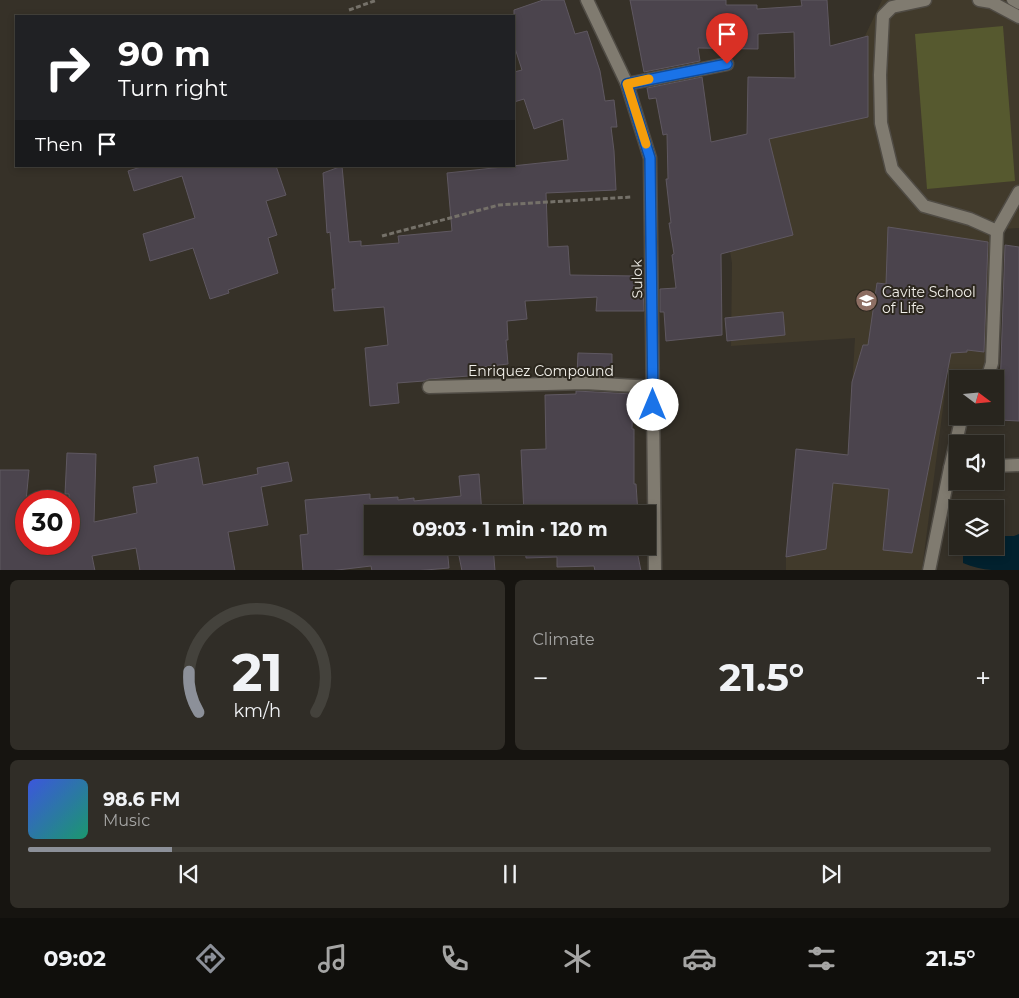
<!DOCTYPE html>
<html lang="en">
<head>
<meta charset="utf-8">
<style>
  :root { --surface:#28251e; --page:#302d27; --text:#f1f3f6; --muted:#a5a5a4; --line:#44423c; --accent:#8c9099 }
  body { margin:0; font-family:Montserrat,sans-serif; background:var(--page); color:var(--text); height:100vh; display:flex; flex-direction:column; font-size:19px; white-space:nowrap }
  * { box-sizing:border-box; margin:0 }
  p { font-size:16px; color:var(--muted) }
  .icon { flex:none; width:28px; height:28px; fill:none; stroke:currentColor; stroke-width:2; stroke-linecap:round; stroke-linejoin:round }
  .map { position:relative; height:570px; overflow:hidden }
  .drawer { display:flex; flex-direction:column; gap:10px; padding:10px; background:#161410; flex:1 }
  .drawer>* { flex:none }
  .hud { position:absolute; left:15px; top:15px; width:500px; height:152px; border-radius:0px; box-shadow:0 2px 8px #0003,0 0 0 1px var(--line); background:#202124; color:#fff; overflow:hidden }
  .needle { width:32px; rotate:106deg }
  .fabs { position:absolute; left:949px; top:370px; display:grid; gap:10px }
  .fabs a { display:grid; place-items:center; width:55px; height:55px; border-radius:0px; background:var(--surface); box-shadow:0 2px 8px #0003,0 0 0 1px var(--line); font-size:25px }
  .speed { position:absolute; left:15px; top:490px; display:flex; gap:10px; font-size:25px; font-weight:700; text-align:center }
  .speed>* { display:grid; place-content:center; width:65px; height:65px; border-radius:50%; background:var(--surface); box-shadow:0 2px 8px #0003,0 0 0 1px var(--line); line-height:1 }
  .speed .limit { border:8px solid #d22; background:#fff; color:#111 }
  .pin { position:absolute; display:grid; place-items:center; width:42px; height:42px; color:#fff; margin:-51px -21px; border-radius:50% 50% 50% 0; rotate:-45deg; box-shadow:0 0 5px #0007 }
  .pin .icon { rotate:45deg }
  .me { position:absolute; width:55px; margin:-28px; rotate:0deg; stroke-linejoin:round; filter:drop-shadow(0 0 4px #0008) }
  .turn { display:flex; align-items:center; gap:18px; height:105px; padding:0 20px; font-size:22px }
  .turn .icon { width:65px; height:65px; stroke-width:2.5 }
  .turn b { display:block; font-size:35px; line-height:42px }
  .then { display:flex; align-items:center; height:48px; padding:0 20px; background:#0003; gap:10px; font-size:19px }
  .big { font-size:38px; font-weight:700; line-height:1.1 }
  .drawer .card { flex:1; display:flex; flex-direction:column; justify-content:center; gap:8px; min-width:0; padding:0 18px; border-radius:8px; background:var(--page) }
  .drawer .dial { align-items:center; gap:0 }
  .dial svg { height:130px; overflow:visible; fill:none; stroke:var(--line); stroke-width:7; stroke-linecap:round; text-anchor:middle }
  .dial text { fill:var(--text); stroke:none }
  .song { display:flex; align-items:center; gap:15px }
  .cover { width:60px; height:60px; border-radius:8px; background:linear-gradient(135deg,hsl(230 70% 55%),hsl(160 70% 35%)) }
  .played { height:5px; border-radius:2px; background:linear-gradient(90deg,var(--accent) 15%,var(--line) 15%) }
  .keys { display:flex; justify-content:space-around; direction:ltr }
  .heat { display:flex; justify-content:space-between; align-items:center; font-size:28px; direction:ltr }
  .drawer .tiles { flex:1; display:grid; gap:10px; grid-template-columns:1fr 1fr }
  .card:last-child { grid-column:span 2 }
  .trip { position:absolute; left:364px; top:505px; width:292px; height:50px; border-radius:0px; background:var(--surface); box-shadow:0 2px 8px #0003,0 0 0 1px var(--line); font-weight:700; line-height:50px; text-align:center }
  .dock { display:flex; height:80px; justify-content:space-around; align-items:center; background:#100f0c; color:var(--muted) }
  .dock .icon { width:35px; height:35px }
  .dock .current { color:var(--accent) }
  .dock b { font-size:22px; color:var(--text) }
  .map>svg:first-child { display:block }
  .built { fill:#413a2b }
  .green { fill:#56592f }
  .water { fill:#02212e }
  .building { fill:#4b444d; stroke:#5f5861 }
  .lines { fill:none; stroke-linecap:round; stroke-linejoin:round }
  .service-casing { stroke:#504c45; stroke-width:12 }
  .minor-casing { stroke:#504c45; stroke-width:15 }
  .path { stroke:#757169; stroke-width:3; stroke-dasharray:5 2.5; stroke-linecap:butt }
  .service { stroke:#807b70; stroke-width:10 }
  .minor { stroke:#807b70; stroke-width:12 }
  .route-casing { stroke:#114b97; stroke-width:12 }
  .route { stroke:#1a73e8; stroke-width:9 }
  .slow { stroke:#f59e0b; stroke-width:9 }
  .labels { text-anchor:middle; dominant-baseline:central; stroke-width:4; stroke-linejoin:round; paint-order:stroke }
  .street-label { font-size:14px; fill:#f1efe9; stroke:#2c271e }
  .poi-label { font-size:14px; fill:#f1efe9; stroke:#2c271e; text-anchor:start }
</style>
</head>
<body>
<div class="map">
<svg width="1019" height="571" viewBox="0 0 1019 571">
  <rect width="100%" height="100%" fill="#363128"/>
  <polygon class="built" points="882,0 1019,0 1019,228 1003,229 996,371 948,369 922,570 786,570 786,557 796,449 848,455 855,338 731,346 732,263 711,142 795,123 794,55 864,38"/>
  <polygon class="green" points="1003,26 1015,181 927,189 915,34"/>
  <path class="water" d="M1019 534V570C1000 571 981 571 963 563V553L967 546H995V536H1014Z"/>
  <g class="building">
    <polygon points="543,0 564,0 575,34 587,31 600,71 605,101 614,100 617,127 611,127 614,151 616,190 546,193 548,247 568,246 570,275 635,276 635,289 643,289 644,311 596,311 597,297 525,301 527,319 507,321 508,340 506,340 508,364 481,367 482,375 429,379 424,381 397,383 399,403 370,406 365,348 388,345 384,307 334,311 332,289 335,289 330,232 327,233 323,173 342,166 349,242 361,241 361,246 399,243 398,236 452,231 447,173 568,160 563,119 534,129 524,99 514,102 514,72 522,70 514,45 514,10"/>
    <polygon points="630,0 726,0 726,5 757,5 757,9 802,6 801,0 827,0 830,46 868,36 868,117 769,139 793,235 721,254 722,335 666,341 664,312 660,312 660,289 676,288 672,255 674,254 669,223 671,223 666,179 668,179 667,134 663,135 656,98 649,99 647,88 702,77 711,142 747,134 748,77 795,78 794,32 758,34 758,49 698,48 700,61 644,72"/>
    <polygon points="144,166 276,166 286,195 266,201 277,235 268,238 278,273 228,290 229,293 210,299 193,248 150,261 143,234 195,218 182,176 134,191 128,171"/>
    <polygon points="888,227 988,242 984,352 967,350 967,352 951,353 912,553 883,550 889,489 833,483 826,549 786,557 796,449 848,455 852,382 863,345 868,345 877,283 886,284"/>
    <polygon points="1005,245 1019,247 1019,421 999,420"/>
    <polygon points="783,312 785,335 727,341 725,318"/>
    <polygon points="578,353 612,354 612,376 577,375"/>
    <polygon points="576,391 633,394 632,429 634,429 634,484 636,484 638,514 524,514 521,450 546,449 545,395 576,394"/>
    <polygon points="67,453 96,454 94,522 137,513 133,487 157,483 154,466 198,457 203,485 258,474 257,468 288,462 292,481 261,487 268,525 228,532 235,571 140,571 136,548 92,556 95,571 0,571 0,470 29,470 26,501 26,544 69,544 69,494 65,494"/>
    <polygon points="479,474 482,514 372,514 372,546 447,546 449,568 414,571 372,571 371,566 329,571 303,571 300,535 308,534 305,500 370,494 370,499 398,497 398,500 414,498 414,501 461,496 459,476"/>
    <polygon points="486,546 493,546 495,571 462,571 458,551"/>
    <polygon points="525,546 636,546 641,571 595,571 594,566 557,567 557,557 526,558"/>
  </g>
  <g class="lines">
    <defs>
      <polyline id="service" points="1012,0 1019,4"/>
      <g id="minor">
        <polyline points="587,0 627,84 650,158 655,571"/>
        <polyline points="925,0 892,7 883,16 880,75 881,123 892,169 924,206 970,219 997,231"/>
        <polyline points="979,0 991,2 1019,17"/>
        <polyline points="627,84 727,64"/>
        <polyline points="987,379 992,363 997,231 1019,192"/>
        <polyline points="429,387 585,383 653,387"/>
        <polyline points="995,466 1019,465"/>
        <polyline points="950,468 962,416"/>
        <polyline points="929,571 950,468 958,468"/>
      </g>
    </defs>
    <use href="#service" class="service-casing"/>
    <use href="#minor" class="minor-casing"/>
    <g class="path">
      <polyline points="349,10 377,0"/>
      <polyline points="382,236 499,205 632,197"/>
    </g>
    <use href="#service" class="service"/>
    <use href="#minor" class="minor"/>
  </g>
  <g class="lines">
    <defs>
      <polyline id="route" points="653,405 650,158 627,84 727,64"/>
    </defs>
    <use href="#route" class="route-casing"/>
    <use href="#route" class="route"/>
    <polyline class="slow" points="646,144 627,84 649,79"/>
  </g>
  <defs>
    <symbol id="school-disc" viewBox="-11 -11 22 22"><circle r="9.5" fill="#8d6e63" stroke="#2c271e"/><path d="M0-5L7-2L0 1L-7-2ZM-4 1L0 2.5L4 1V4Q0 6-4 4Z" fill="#fff"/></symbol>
  </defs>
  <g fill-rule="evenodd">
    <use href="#school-disc" x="854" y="288" width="25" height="25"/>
  </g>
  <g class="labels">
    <g class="street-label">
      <text transform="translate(637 279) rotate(-91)">Sulok</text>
      <text x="541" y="371">Enriquez Compound</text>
    </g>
    <g class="poi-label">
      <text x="882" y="292">Cavite School<tspan x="882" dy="16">of Life</tspan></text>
    </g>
  </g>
</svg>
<div class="fabs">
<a><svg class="needle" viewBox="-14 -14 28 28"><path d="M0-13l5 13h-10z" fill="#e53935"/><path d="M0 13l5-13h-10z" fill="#a5a5a4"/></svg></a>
<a><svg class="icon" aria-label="sound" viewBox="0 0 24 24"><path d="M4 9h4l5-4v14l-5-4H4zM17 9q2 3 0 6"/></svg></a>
<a><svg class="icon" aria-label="layers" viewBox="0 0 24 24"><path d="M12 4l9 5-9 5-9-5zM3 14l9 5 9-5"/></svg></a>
</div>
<div class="speed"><div class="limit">30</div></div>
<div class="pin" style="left:727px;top:64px;background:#d93025"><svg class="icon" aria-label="arrive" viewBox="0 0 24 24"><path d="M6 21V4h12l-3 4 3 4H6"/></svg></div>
<svg class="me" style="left:653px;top:405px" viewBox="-20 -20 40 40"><circle r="19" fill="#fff"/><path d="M0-13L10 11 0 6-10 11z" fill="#1a73e8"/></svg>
<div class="trip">09:03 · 1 min · 120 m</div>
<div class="hud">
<div class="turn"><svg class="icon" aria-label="right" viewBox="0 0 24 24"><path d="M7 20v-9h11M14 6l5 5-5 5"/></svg><div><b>90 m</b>Turn right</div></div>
<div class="then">Then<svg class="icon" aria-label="arrive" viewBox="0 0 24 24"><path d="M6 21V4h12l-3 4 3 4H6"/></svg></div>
</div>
</div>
<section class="drawer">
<div class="tiles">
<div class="card dial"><svg viewBox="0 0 100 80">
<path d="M14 69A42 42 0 1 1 86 69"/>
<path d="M14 69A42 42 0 0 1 8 44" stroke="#8c9099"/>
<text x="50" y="56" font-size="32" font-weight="700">21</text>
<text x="50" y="72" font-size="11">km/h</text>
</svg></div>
<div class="card"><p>Climate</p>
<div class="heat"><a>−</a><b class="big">21.5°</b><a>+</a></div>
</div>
<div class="card">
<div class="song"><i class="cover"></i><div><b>98.6 FM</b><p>Music</p></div></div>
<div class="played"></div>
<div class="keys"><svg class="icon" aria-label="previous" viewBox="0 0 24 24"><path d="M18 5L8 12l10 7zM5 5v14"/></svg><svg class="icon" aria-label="pause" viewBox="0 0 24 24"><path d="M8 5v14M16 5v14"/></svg><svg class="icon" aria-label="next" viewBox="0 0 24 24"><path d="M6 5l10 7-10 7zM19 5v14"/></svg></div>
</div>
</div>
</section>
<nav class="dock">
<b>09:02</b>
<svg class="icon current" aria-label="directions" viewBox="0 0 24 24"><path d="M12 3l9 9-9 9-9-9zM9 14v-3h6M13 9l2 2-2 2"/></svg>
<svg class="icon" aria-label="music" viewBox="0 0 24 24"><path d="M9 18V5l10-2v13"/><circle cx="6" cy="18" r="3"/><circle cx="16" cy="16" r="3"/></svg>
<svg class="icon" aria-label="phone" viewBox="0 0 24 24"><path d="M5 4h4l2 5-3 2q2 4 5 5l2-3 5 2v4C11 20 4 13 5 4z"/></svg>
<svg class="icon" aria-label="climate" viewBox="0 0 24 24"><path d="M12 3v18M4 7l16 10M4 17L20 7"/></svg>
<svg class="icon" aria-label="car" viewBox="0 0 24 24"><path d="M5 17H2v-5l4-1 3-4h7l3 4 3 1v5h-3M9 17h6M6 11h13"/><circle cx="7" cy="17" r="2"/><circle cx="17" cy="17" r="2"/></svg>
<svg class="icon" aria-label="filters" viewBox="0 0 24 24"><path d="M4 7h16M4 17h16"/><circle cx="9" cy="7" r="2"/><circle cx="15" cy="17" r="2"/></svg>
<b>21.5°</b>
</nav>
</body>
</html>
